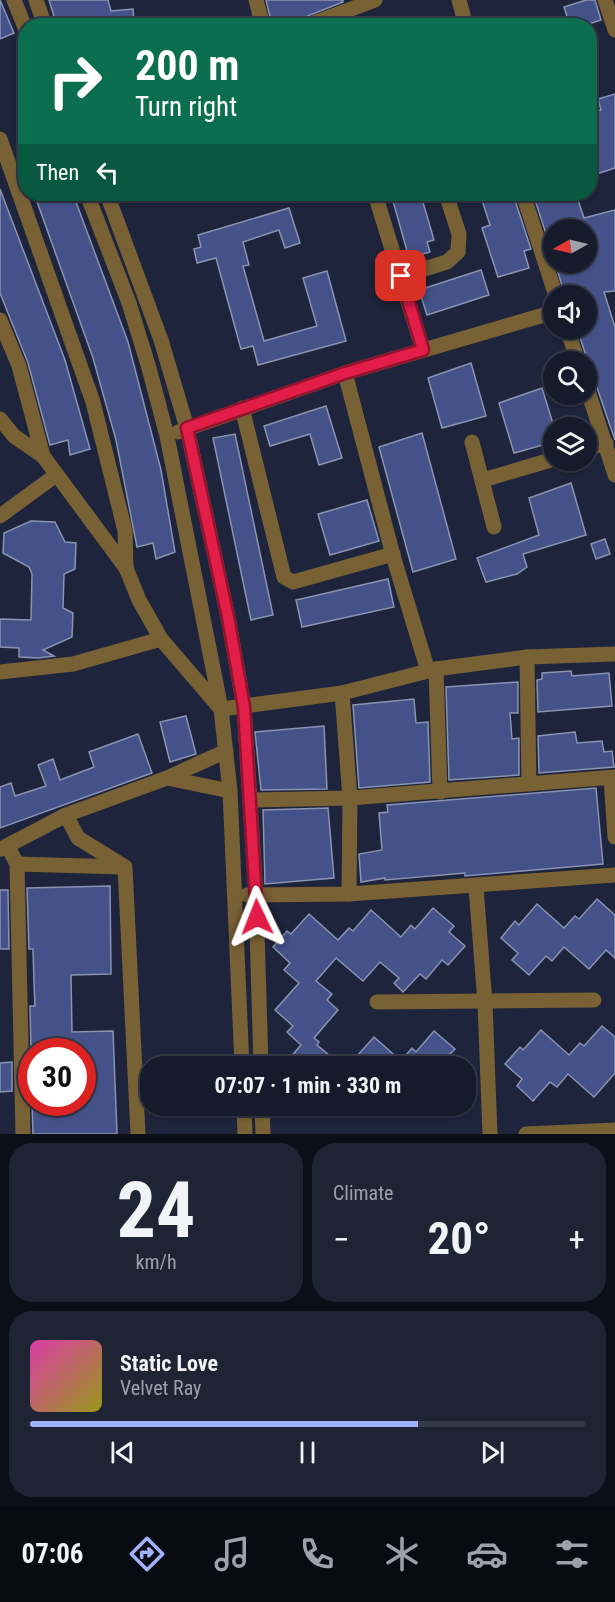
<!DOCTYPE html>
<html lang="en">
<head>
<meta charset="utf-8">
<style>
  :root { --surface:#161b2c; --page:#1f2434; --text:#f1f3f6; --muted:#9ea1a9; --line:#353948; --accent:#a2b2fd }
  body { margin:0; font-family:"Roboto Condensed",sans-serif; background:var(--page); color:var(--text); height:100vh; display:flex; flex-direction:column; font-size:22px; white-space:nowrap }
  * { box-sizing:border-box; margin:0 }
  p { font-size:20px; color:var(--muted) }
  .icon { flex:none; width:33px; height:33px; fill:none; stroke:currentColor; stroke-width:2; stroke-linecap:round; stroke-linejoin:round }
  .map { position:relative; height:1134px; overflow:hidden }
  .side { display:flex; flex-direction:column; gap:9px; padding:9px; background:#0c0f18; flex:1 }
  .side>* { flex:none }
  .top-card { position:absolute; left:18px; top:18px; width:579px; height:183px; border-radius:24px; box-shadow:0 2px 4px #0004,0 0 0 2px var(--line); background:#0b6e4f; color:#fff; overflow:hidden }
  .needle { width:39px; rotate:262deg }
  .controls { position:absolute; left:543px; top:219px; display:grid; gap:12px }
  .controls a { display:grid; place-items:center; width:54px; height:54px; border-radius:50%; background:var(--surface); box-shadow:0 2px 4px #0004,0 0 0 2px var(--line); font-size:30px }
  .speed { position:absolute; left:18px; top:1038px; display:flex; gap:12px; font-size:30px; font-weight:700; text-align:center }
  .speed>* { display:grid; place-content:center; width:78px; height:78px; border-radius:50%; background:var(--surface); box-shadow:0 2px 4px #0004,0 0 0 2px var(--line); line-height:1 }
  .speed .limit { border:9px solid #d22; background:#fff; color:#111 }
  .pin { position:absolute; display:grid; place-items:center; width:51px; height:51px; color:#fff; margin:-26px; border-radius:12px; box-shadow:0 3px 9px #0006 }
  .me { position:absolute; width:66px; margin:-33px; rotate:358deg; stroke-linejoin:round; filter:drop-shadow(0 0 4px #0008) }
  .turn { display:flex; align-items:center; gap:21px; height:126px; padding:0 18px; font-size:27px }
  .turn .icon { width:78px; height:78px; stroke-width:2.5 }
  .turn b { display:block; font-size:42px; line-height:51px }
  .then { display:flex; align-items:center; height:57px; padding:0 18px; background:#0003; gap:12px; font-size:22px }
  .big { font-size:45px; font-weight:700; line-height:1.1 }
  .side .widget { flex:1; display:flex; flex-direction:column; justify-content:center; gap:9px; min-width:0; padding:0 21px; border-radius:24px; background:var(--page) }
  .side .dial { align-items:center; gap:0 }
  .dial b { font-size:78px; line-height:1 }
  .song { display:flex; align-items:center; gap:18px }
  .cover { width:72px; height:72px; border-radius:9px; background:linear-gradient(135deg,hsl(320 70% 55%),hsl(60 70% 35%)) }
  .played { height:6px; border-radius:3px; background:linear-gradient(90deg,var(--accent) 70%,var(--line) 70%) }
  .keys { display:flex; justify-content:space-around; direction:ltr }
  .heat { display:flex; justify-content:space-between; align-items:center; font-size:33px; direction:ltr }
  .side .tiles { flex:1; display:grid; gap:9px; grid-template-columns:1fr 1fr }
  .widget:last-child { grid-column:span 2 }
  .trip { position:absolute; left:140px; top:1056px; width:336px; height:60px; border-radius:24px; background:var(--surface); box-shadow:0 2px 4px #0004,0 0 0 2px var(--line); font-weight:700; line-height:60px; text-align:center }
  .tabs { display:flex; height:96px; justify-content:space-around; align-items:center; background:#090b12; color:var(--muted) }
  .tabs .icon { width:42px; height:42px }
  .tabs .on { color:var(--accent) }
  .tabs b { font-size:27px; color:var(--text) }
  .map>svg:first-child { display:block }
  .building { fill:#445289; stroke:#8a93b0; stroke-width:1.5 }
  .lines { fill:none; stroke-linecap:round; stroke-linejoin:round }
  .minor { stroke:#786135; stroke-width:15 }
  .route-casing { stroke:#92132f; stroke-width:15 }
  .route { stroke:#e11d48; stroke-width:10 }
</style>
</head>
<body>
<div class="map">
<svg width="615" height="1134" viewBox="0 0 615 1134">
  <rect width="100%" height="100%" fill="#1e243b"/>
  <g class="building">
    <polygon points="0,0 14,33 0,39"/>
    <polygon points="49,0 108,0 111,11 133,9 134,22 57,26"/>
    <polygon points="266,0 343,0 343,2 300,19 272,26"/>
    <polygon points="586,0 595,0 601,20 583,26 570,26 564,7"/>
    <polygon points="615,94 615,168 594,175 590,160 590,112 601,110 598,99"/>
    <polygon points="0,189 65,360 90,449 70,455 68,440 50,445 28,363 0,293"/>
    <polygon points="43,194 73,194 128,342 161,470 175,552 156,559 153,543 137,547 116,440 93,358 35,196"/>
    <polygon points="391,194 413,194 415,201 422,199 434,240 427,242 430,252 409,258"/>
    <polygon points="480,194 513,194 531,249 524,251 529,268 498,277 482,228 490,225"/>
    <polygon points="533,194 576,194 584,218 615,210 615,291 604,292 615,327 615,440 595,382 588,376 587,359 577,328 586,328 586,296 565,296 555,262 586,262 586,230 554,230 554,242 549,243"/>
    <polygon points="289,208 300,243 285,248 279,230 243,242 249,265 243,266 264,341 317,326 303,278 327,271 346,341 258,365 253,346 241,349 216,258 197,263 194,249 201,247 198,235"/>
    <polygon points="481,270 489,295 427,315 419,290"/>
    <polygon points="471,363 486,416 442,428 428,378"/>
    <polygon points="542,388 554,427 554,442 514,453 499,403"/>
    <polygon points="326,406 342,458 319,465 310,434 270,446 264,426"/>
    <polygon points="422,433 456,559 413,572 379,447"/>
    <polygon points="235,434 273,615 251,620 213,438"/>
    <polygon points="571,483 586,535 523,554 527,567 517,574 486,582 477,558 539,535 529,498"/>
    <polygon points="367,500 379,541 330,555 318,514"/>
    <polygon points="31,521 55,522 65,542 76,543 75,569 64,574 63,608 73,613 72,637 43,650 54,656 38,658 19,657 19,648 0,647 0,619 31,620 32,574 29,567 3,553 4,533"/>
    <polygon points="605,539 610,554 596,559 591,544"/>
    <polygon points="388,579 394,607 302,627 296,600"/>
    <polygon points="571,671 572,676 609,673 612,706 538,712 537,680 542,679 542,673"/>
    <polygon points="518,682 518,713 510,713 512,739 519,738 519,775 449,780 446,687"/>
    <polygon points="414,699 416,723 428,722 430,782 359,788 353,705"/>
    <polygon points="186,716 196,754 170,762 160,722"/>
    <polygon points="324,726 327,789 261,790 255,732"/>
    <polygon points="575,732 577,743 602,741 604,752 612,751 614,767 539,773 538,736"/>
    <polygon points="138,734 152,773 0,828 0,787 11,783 15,796 46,786 38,765 53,759 60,780 94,767 89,752"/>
    <polygon points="596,788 603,864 465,876 465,873 385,880 385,878 361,882 359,854 382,850 379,813 388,812 387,805"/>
    <polygon points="328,808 334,878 265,884 263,810"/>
    <polygon points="110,886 111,974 71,975 72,1032 113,1031 117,1134 33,1134 32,1102 82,1102 82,1052 31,1052 30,1006 35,1006 34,982 33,949 29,949 27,888"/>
    <polygon points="0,890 8,890 9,949 0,949"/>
    <polygon points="597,899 615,915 615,958 606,950 589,969 564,947 552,961 546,956 529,975 512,960 518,953 501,938 515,921 519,925 537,904 564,928 575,916 579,919"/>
    <polygon points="433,908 454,926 449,932 465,946 448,965 442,960 426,979 420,974 403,992 394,983 399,978 380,962 363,981 336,958 316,981 332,994 327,1000 338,1010 314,1038 319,1042 317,1045 342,1066 283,1066 301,1045 287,1032 293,1026 275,1010 299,983 284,970 290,963 273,947 287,931 291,934 309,914 338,940 349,928 353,931 371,910 401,937 411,925 415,929"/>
    <polygon points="602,1026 615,1037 615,1073 594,1097 568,1074 557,1087 550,1082 533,1101 517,1086 522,1079 505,1064 520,1047 523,1050 541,1030 569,1055 580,1043 584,1046"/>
    <polygon points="434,1031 455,1049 450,1054 464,1066 348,1066 374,1037 401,1061 412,1048 416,1052"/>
    <polygon points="12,1062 12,1091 0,1092 0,1063"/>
  </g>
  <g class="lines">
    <g class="minor">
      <polyline points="14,0 26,30"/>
      <polyline points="36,0 45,26"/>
      <polyline points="256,0 263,26"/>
      <polyline points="459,0 466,26"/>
      <polyline points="605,0 615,30"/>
      <polyline points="306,26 375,0"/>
      <polyline points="0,139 93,402 125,531 126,568"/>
      <polyline points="87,194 129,303 149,368 167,436 221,709 230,791 242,1066"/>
      <polyline points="107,194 161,340 187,428 228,617 244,707 256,896 261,1066"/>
      <polyline points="375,194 423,350"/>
      <polyline points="523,194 556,296"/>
      <polyline points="401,276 447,262 458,252 459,234 446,194"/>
      <polyline points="0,320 19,366 43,456 126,568 139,600 161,639 221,709 342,693 436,669 527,657 615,654"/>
      <polyline points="567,328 578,362"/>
      <polyline points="345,373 394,559 428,671"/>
      <polyline points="586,385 615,475"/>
      <polyline points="242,408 284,577 293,582 393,554"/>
      <polyline points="0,419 14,436 43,456"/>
      <polyline points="178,432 345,373 554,312"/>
      <polyline points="472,442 494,527"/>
      <polyline points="586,449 606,443"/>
      <polyline points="483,480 554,459"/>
      <polyline points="0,516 56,475"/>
      <polyline points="527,657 529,784"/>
      <polyline points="436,669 440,792"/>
      <polyline points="0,672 73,664 161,639"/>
      <polyline points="342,693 350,798 349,894"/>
      <polyline points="167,778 230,791"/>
      <polyline points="611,778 615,837"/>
      <polyline points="251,800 350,798 615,777"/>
      <polyline points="66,815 78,838 125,867 138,1134"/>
      <polyline points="8,847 17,864 23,1134"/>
      <polyline points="1,849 66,815 167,778 226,751"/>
      <polyline points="17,864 122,867"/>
      <polyline points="476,887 485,1003 490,1134"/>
      <polyline points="247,895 349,894 615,875"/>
      <polyline points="377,1002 594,1000"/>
      <polyline points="244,1106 245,1134"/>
      <polyline points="262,1106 263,1134"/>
      <polyline points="526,1134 615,1130"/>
    </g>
  </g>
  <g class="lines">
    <defs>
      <polyline id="route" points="257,917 244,707 228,617 187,428 345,373 423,350 401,276"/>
    </defs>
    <use href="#route" class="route-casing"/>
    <use href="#route" class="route"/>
  </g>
</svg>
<div class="controls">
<a><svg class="needle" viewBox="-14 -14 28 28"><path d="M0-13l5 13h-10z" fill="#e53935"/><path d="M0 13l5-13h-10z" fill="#9ea1a9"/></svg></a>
<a><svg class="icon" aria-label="sound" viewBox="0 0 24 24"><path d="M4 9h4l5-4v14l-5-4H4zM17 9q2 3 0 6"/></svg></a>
<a><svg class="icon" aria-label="search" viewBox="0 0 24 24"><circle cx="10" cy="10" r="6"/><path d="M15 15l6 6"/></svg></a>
<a><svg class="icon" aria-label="layers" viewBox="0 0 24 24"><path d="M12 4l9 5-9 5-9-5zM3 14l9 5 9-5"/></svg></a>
</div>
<div class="speed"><div class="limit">30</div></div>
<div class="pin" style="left:401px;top:276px;background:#d93025"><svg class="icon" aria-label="arrive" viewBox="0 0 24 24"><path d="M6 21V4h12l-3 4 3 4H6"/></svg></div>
<svg class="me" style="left:257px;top:917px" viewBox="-20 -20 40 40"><path d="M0-17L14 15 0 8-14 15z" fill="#e11d48" stroke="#fff" stroke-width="4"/></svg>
<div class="trip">07:07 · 1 min · 330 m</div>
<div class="top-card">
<div class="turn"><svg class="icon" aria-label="right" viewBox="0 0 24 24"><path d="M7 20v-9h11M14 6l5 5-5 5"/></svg><div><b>200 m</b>Turn right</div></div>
<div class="then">Then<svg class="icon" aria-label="left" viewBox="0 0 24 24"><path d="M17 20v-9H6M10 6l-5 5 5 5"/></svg></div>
</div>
</div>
<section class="side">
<div class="tiles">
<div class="widget dial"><b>24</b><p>km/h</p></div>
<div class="widget"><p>Climate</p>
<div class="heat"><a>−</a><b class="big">20°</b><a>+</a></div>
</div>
<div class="widget">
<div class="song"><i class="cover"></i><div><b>Static Love</b><p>Velvet Ray</p></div></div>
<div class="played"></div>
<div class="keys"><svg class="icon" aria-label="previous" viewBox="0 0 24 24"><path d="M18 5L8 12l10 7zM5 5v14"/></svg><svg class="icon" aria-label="pause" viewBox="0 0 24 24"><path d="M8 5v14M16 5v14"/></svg><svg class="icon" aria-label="next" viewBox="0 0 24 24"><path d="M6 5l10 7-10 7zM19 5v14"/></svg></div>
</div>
</div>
</section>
<nav class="tabs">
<b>07:06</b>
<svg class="icon on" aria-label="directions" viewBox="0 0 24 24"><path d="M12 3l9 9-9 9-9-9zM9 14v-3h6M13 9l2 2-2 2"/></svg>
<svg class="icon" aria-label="music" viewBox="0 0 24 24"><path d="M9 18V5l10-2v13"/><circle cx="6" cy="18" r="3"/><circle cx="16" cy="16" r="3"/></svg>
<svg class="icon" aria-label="phone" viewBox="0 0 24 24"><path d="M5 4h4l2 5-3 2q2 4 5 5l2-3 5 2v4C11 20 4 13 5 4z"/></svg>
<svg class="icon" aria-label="climate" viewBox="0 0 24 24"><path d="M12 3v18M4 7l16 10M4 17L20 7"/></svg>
<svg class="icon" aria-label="car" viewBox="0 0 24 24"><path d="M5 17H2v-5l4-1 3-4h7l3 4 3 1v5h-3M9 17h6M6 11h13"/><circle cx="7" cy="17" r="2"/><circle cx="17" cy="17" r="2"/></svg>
<svg class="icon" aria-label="filters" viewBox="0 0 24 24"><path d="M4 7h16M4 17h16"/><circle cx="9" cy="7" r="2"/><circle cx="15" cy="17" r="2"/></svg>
</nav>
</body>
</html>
